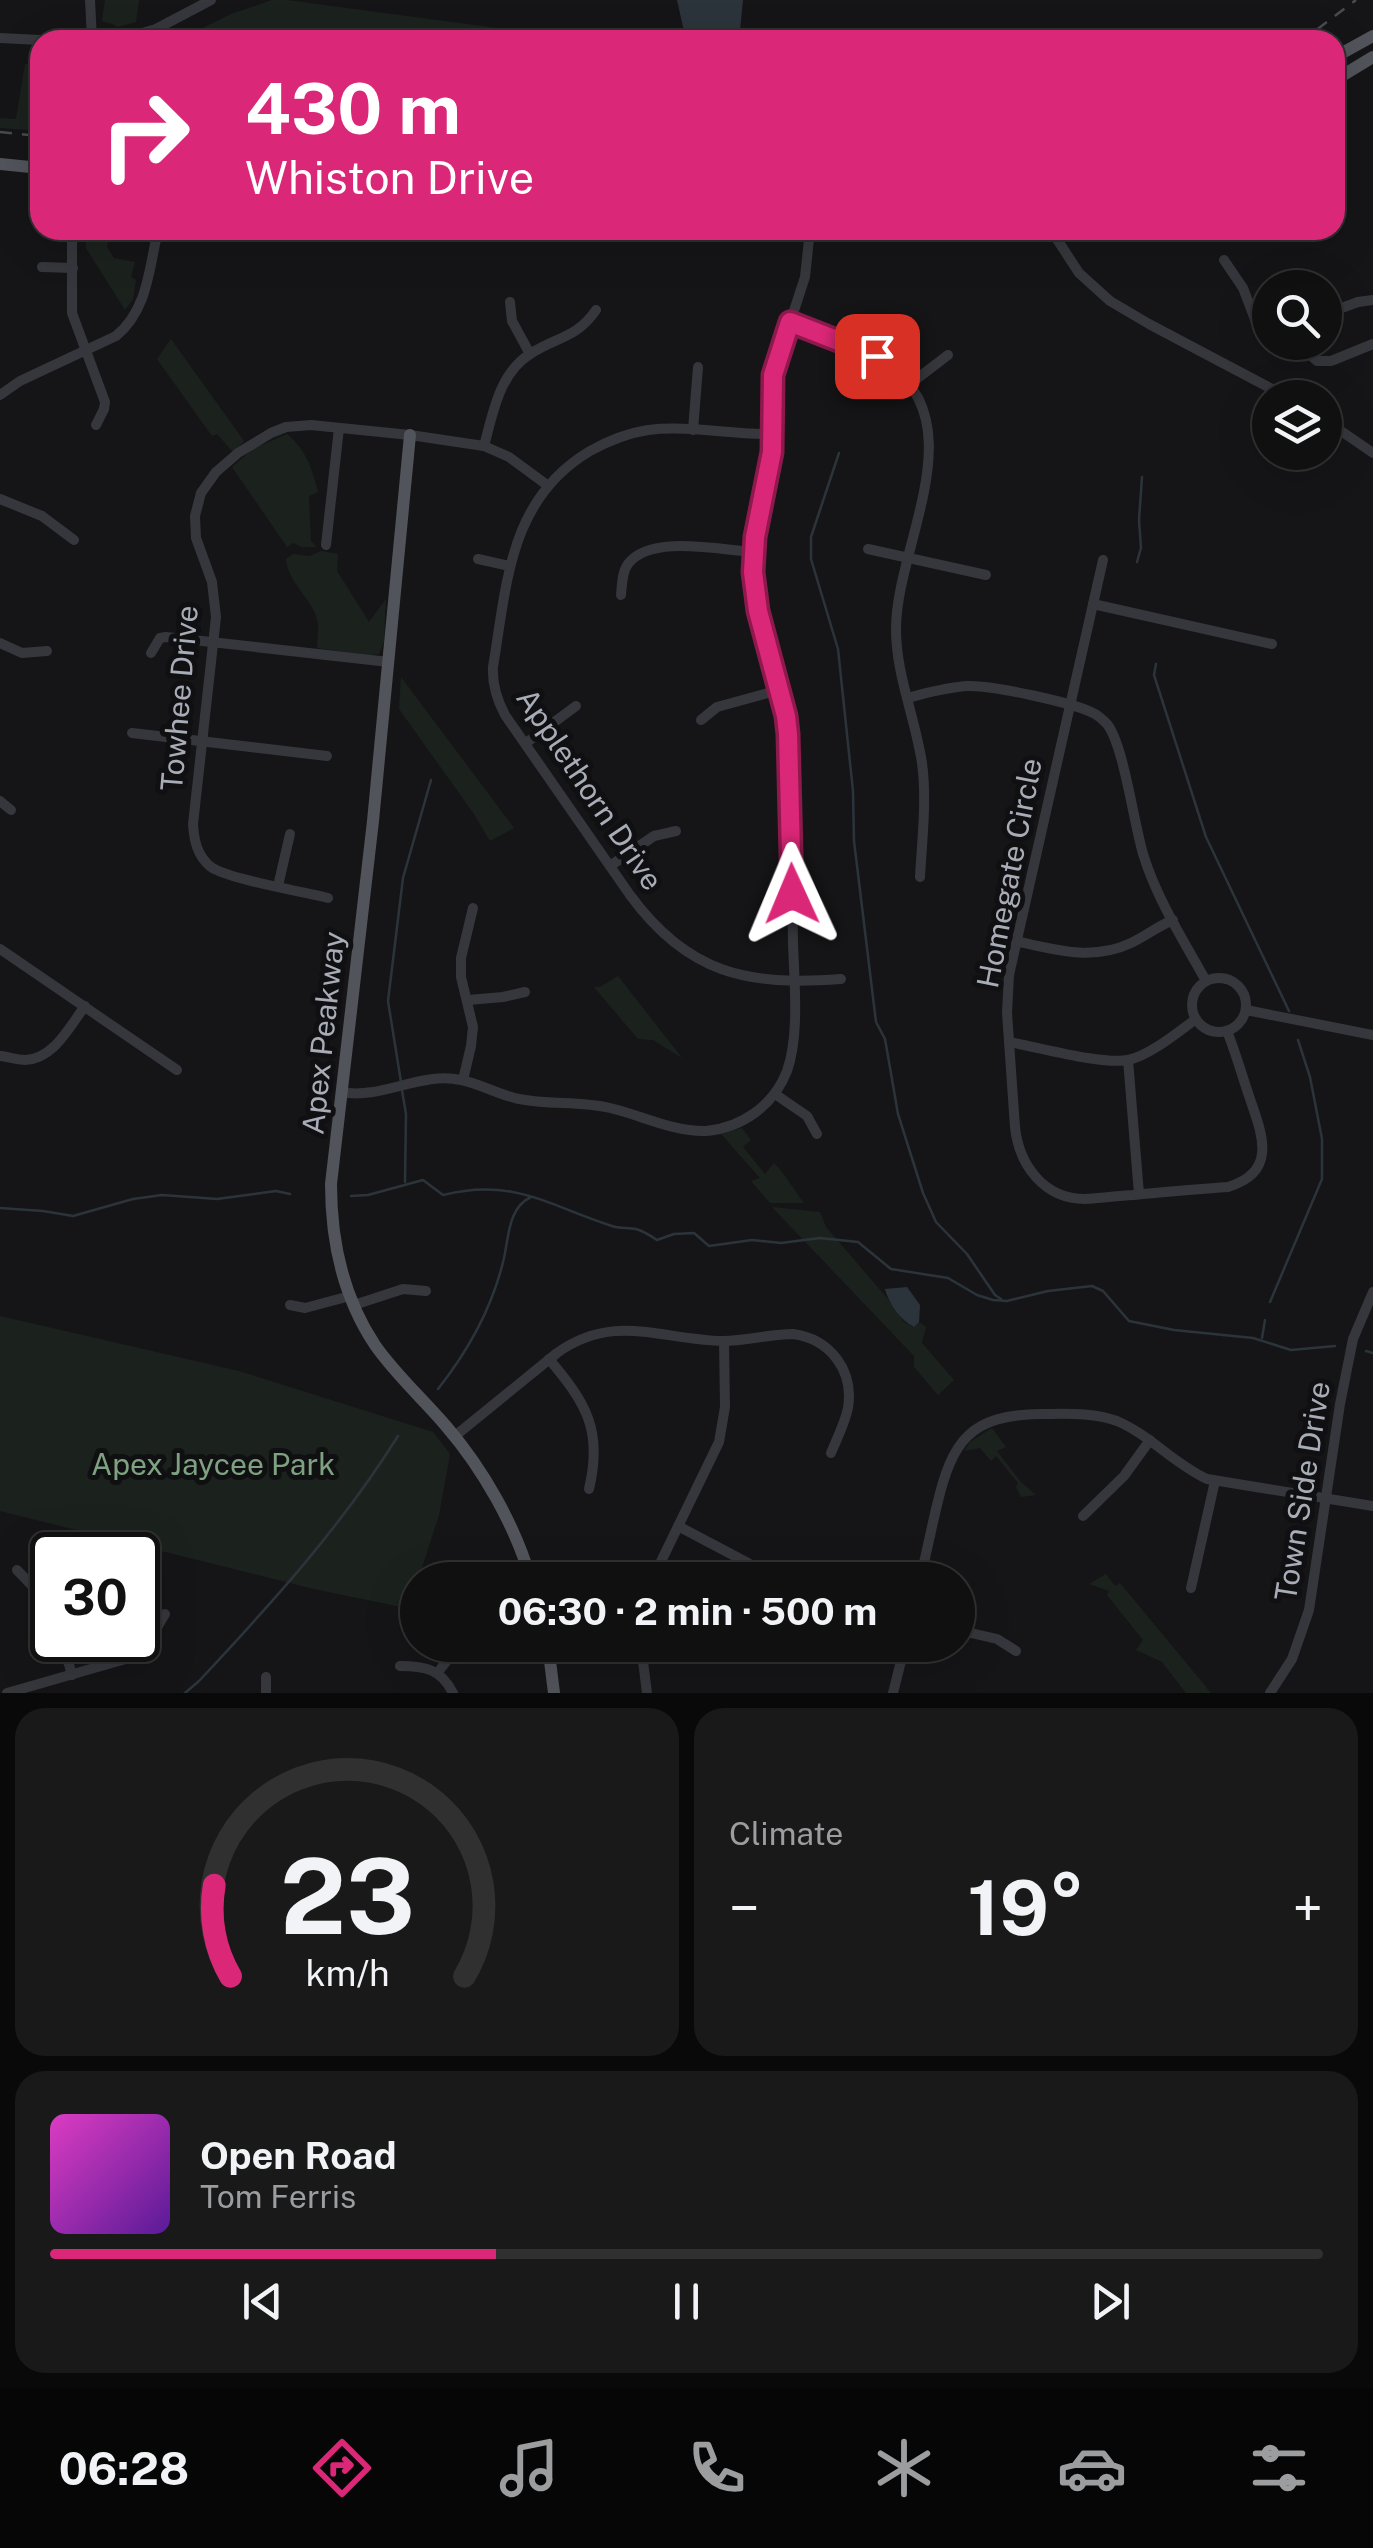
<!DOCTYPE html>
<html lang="en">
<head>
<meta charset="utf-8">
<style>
  :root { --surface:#101011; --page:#19191a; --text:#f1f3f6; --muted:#9c9d9f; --line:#303031; --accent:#db2777 }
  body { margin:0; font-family:"Public Sans",sans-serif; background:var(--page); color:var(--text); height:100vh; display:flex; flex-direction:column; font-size:38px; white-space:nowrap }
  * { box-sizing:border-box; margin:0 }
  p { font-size:32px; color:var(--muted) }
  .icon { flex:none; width:55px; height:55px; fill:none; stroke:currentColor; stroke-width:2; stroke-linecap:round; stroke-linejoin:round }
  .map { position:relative; height:1693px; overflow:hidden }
  .side { display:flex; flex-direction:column; gap:15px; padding:15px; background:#090909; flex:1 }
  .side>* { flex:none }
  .top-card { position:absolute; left:30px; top:30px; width:1315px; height:210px; border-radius:30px; box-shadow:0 10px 40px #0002,0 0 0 2px var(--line); background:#db2777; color:#fff; overflow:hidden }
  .buttons { position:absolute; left:1252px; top:270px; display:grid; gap:20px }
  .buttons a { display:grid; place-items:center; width:90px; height:90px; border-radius:50%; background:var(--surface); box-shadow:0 10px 40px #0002,0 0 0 2px var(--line); font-size:50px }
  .speed { position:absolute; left:30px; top:1532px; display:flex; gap:20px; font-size:50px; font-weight:700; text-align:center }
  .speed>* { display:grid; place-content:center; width:130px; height:130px; border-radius:50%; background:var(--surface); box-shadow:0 10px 40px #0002,0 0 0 2px var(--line); line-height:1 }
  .speed .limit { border:5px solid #111; border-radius:15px; background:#fff; color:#111 }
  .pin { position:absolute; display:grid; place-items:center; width:85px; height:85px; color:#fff; margin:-42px; border-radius:20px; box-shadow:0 5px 15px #0006 }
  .me { position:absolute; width:110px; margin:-55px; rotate:359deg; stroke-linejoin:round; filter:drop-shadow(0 0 8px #0008) }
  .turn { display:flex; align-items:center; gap:35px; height:210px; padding:0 50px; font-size:45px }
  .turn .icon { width:130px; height:130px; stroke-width:2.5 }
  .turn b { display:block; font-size:70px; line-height:85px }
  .big { font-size:75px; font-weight:700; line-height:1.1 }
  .side .tile { flex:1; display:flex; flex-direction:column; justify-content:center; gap:15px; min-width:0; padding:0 35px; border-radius:30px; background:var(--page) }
  .side .dial { align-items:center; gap:0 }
  .dial svg { height:260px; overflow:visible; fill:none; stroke:var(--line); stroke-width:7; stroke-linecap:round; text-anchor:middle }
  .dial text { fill:var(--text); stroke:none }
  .song { display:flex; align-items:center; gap:30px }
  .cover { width:120px; height:120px; border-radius:15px; background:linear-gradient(135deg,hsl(310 70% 55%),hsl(270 70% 35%)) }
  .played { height:10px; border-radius:5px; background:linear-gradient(90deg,var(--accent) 35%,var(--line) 35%) }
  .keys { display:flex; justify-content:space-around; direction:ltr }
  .heat { display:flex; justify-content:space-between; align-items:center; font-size:55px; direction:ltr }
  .side .tiles { flex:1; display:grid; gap:15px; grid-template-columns:1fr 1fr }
  .tile:last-child { grid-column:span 2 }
  .trip { position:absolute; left:400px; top:1562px; width:575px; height:100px; border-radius:50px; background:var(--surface); box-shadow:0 10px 40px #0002,0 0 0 2px var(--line); font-weight:700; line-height:100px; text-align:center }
  .menu { display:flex; height:160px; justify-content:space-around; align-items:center; background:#060607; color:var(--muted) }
  .menu .icon { width:70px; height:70px }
  .menu .selected { color:var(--accent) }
  .menu b { font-size:45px; color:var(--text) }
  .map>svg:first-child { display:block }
  .green { fill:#1b221d }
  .water { fill:#2c343b }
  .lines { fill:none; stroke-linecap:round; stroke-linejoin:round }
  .stream { stroke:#2c343b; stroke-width:2.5 }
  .minor { stroke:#36373c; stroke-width:10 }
  .major { stroke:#52545b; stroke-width:12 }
  .rail { stroke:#494b51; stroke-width:2.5; stroke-dasharray:12 10; stroke-linecap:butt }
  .route-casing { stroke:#8e194d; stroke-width:25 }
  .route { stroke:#db2777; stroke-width:18 }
  .labels { text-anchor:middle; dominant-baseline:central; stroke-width:10; stroke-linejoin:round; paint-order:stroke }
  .street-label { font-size:30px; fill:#a7acb7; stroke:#101012 }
  .park-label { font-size:30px; fill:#7ea281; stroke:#101012 }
</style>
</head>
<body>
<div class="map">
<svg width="1373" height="1693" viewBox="0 0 1373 1693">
  <rect width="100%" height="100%" fill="#151517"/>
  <g class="green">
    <polygon points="105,0 139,0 136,22 117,27 115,25 102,21"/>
    <polygon points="272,0 287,0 586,40 179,40 231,14"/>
    <polygon points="25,64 40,65 40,131 0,128 0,118 16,119"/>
    <polygon points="86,230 109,230 107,247 114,258 135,262 131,277 136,280 133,299 125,310 86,248"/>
    <polygon points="171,339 244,441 233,452 217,434 212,436 157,359"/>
    <path d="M287 434C306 450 312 468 318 492L309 496 311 541 317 547H302L293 543 287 547 232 467 253 449Z"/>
    <path d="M321 551 338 554 337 571 369 622 386 599 384 641 379 654 370 655 317 648C317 641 319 631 318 624 315 600 289 586 286 559L293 554 310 556Z"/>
    <polygon points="401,677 514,828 490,841 474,814 399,709"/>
    <polygon points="618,976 682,1058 653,1040 638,1039 594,987 600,987"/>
    <path d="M742 1128 751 1140 743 1147 765 1174 774 1163C785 1174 794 1190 804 1203H770L751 1181 760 1178 721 1134Z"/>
    <polygon points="772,1207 820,1212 826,1227 887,1298 904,1322 913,1327 919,1322 926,1327 922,1343 954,1380 938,1395 914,1367 914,1356"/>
    <polygon points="0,1316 239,1371 433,1432 450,1454 439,1515 418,1580 411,1609 314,1589 0,1511"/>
    <polygon points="992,1428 1006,1447 997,1451 1021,1482 1036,1495 1021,1497 1016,1487 1018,1483 996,1456 991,1461 980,1448 964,1451 970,1442"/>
    <polygon points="1106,1574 1115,1586 1120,1583 1211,1693 1186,1693 1162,1662 1136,1650 1143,1640 1107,1595 1109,1591 1089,1584"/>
  </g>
  <g class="water">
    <polygon points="677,0 743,0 739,40 686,40"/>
    <path d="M907 1287 920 1305 919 1322 914 1327C900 1320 889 1304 885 1289Z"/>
  </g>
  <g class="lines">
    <g class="stream">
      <polyline points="839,453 811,537 811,559 838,649 853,791 854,841 876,1022 885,1039 898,1114 923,1193 936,1222 967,1254 995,1295 1001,1299"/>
      <polyline points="1137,562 1141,548 1139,520 1142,477"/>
      <polyline points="1156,664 1154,675 1206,837 1289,1011"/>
      <polyline points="401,1082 388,1001 403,878 431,780"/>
      <polyline points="402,1090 406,1114 405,1182"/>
      <path d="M351 1196 368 1195 423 1180 443 1195C514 1177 549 1206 612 1226 620 1229 628 1227 636 1229 643 1231 651 1236 657 1240L674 1234 694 1233 709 1246 752 1240 781 1243 820 1238 858 1242 891 1269 948 1278 977 1295 993 1300 1007 1301 1048 1291 1092 1286 1103 1291 1129 1321 1174 1330 1253 1338 1291 1350 1335 1346"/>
      <polyline points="0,1208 43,1211 73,1216 133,1199 162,1195 217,1199 276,1191 290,1194"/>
      <polyline points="1270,1302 1322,1179 1322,1139 1310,1077 1298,1040"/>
      <polyline points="1262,1338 1265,1320"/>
      <polyline points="1366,1351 1373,1353"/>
      <path d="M438 1389C468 1351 493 1306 504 1258 509 1236 508 1208 531 1197"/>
      <path d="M185 1693 199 1681C272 1603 341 1527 398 1436"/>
    </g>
    <g class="minor">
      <polyline points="90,0 92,40"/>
      <polyline points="0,38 40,40"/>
      <polyline points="118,40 156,29 211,0"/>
      <polyline points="68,230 72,240 72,313 105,402 104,409 96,425"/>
      <polyline points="1051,230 1079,273 1110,301 1149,324 1289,398"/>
      <polyline points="1224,260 1243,288 1259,330 1270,340"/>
      <polyline points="42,267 73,268"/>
      <polyline points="510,302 512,321 530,354"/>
      <polyline points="1325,314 1358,302 1373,300"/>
      <path d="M790 322C822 334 860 344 888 364 975 425 896 546 896 629 896 675 915 717 922 763 927 800 922 840 920 877"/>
      <polyline points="1278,342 1289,342"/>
      <polyline points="1302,342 1305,350 1317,361 1331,361 1373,344"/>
      <polyline points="841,383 854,347"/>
      <polyline points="910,384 948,355"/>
      <path d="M0 395 20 381 116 336C148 310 149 268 158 230"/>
      <polyline points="1325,420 1373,453"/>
      <polyline points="693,430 698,367"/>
      <path d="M772 434C731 435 689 425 648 430 628 433 608 441 590 451 509 499 507 583 493 667 492 685 497 700 505 715L630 895C688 974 747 986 841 979"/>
      <path d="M484 446C493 413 499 374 530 354 556 337 577 338 596 310"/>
      <polyline points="0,499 42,516 74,540"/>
      <polyline points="326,545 339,428"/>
      <polyline points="868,549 986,575"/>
      <polyline points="478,559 510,566"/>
      <path d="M1103 560 1009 975 1007 1013 1015 1127C1019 1165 1044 1199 1085 1199 1101 1198 1117 1196 1133 1195 1165 1192 1196 1189 1228 1187 1281 1171 1260 1130 1248 1093 1241 1072 1235 1051 1227 1031"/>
      <path d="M621 595C622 585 622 572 628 564 650 534 720 550 753 552"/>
      <polyline points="1093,604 1272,644"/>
      <polyline points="0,643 22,653 47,651"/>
      <polyline points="151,653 160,638 166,637 389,662"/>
      <path d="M907 698C927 693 947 687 968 686 991 685 1076 703 1095 714 1099 716 1104 721 1107 724 1124 745 1134 826 1144 857 1158 901 1184 941 1206 981"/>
      <polyline points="701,720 717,707 779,690"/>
      <polyline points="132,733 327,756"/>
      <polyline points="526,743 576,706"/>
      <polyline points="0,801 11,810"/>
      <polyline points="610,866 654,836 676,831"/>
      <polyline points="278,886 290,834"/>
      <path d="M328 898C304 892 228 879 211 867 197 856 194 840 193 824L216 617 212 582 196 538 195 516 201 493 216 472 238 453 271 433 286 427 311 425 410 435 484 446 509 457 547 485"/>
      <path d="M1016 941C1056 950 1093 961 1131 943 1146 936 1158 926 1173 920"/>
      <polyline points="0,949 177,1070"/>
      <circle cx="1219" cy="1005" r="27"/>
      <polyline points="468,1000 503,997 525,992"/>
      <polyline points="1246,1010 1373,1035"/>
      <path d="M1009 1042C1038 1047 1102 1065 1128 1060 1149 1056 1178 1032 1196 1019"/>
      <path d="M1 1056C8 1057 18 1060 25 1060 54 1059 70 1026 85 1006"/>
      <polyline points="1128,1060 1139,1194"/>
      <polyline points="463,1080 471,1046 473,1027 461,977 461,958 473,908"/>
      <path d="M341 1092C382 1100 421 1071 461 1080 481 1084 499 1095 519 1099 549 1105 580 1101 610 1108 641 1115 673 1132 706 1131 742 1128 774 1105 787 1071 800 1034 794 981 793 942 792 879 792 815 790 752L786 716 758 611 754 586 753 552 770 463 773 375 805 277 810 230"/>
      <polyline points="775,1094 807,1116 817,1134"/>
      <polyline points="290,1305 305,1308 350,1296"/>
      <polyline points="354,1305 403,1289 426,1291"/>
      <path d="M549 1359C586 1403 603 1430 589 1489"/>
      <path d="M455 1436 557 1353C614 1312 662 1340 723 1341 746 1341 770 1334 793 1334 830 1339 854 1370 848 1408 845 1423 837 1438 831 1453"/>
      <polyline points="1083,1516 1124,1476 1150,1440"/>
      <polyline points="678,1526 748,1563 767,1580"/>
      <polyline points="17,1570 43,1597 52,1613"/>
      <polyline points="652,1580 719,1442 725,1407 724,1341"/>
      <path d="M920 1580C926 1555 931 1530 937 1505 952 1441 970 1415 1040 1414 1065 1414 1093 1412 1117 1421 1150 1435 1174 1464 1207 1479L1373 1506"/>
      <polyline points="1191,1588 1215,1481"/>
      <polyline points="958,1630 997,1639 1016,1651"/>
      <polyline points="62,1640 72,1675"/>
      <polyline points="641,1645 647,1693"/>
      <path d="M400 1666C425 1666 441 1669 453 1693"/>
      <polyline points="438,1672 450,1657"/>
      <polyline points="7,1693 129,1658 146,1646 165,1614"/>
      <polyline points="266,1693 266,1677"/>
      <polyline points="893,1693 905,1645"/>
      <polyline points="1270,1693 1292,1659 1309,1610 1340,1404 1353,1339 1373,1292"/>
    </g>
    <g class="major">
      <polyline points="1335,57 1373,36"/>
      <polyline points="1335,80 1373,57"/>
      <polyline points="0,164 40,168"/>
      <polyline points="557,230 641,236 795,230"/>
      <path d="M410 435 373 821 331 1184C331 1240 343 1297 375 1345 395 1374 423 1399 446 1426 483 1469 515 1525 531 1580"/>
      <polyline points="548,1645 554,1693"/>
    </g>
    <g class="rail">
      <polyline points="1298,40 1319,28 1356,0"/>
      <polyline points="0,132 40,136"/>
    </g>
  </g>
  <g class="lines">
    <defs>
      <polyline id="route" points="792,894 788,734 786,716 758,611 753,572 755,537 772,452 773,375 790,322 877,356"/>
    </defs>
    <use href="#route" class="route-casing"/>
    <use href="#route" class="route"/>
  </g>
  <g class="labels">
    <g class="street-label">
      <text transform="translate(179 698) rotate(-85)">Towhee Drive</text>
      <text transform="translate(590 789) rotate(56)">Applethorn Drive</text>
      <text transform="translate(1009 873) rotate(-79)">Homegate Circle</text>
      <text transform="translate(323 1033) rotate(-84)">Apex Peakway</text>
      <text transform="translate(1302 1491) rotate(-81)">Town Side Drive</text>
    </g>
    <g class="park-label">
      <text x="213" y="1464">Apex Jaycee Park</text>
    </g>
  </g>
</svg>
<div class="buttons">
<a><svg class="icon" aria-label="search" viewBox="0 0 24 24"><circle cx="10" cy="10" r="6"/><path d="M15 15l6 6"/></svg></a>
<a><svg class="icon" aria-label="layers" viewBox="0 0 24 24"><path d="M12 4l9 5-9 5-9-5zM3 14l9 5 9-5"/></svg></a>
</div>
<div class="speed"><div class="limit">30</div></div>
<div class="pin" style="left:877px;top:356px;background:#d93025"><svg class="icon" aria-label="arrive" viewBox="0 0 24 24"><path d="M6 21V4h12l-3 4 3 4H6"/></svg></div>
<svg class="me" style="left:792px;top:894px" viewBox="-20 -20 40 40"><path d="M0-17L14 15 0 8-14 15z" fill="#db2777" stroke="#fff" stroke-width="4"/></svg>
<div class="trip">06:30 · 2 min · 500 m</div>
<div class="top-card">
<div class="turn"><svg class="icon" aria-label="right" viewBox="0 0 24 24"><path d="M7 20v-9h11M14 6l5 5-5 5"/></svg><div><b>430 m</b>Whiston Drive</div></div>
</div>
</div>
<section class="side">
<div class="tiles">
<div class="tile dial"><svg viewBox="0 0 100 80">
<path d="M14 69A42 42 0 1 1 86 69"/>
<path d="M14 69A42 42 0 0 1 9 41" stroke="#db2777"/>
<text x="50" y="56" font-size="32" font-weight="700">23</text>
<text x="50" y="72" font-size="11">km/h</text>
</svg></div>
<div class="tile"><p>Climate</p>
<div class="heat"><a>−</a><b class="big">19°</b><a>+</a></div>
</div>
<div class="tile">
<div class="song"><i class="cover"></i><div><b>Open Road</b><p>Tom Ferris</p></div></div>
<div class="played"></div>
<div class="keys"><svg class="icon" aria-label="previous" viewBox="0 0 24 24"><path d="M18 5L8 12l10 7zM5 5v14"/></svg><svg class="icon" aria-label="pause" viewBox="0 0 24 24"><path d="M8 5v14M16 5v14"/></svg><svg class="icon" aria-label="next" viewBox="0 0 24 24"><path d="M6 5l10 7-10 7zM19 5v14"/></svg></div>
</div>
</div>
</section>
<nav class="menu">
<b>06:28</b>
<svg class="icon selected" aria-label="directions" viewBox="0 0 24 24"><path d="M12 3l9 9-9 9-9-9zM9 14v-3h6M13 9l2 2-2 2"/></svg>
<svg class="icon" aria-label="music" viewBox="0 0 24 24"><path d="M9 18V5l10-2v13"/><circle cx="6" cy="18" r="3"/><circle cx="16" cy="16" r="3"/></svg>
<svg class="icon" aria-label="phone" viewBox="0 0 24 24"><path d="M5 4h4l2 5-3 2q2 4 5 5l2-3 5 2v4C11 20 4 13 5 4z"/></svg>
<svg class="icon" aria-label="climate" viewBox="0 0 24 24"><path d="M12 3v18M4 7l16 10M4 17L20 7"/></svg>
<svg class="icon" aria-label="car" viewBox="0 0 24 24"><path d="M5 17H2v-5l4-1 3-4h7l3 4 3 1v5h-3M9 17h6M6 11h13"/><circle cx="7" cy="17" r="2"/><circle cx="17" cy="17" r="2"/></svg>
<svg class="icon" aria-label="filters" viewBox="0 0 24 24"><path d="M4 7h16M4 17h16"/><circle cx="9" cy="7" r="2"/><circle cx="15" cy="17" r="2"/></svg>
</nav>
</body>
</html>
